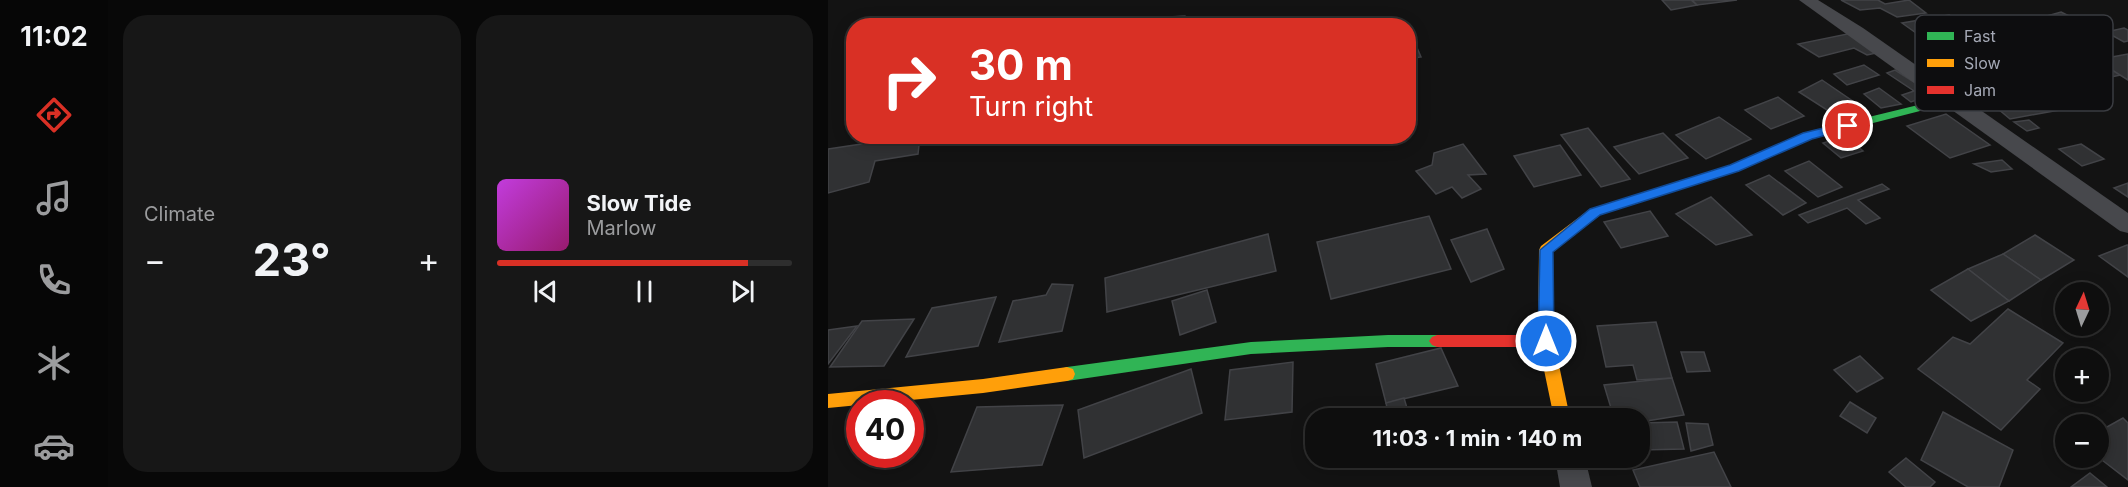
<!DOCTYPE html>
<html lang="en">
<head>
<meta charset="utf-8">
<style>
  :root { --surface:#0e0e0e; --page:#171717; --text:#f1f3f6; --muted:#9b9c9e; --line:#2e2e2e; --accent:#d93025 }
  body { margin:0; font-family:Inter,sans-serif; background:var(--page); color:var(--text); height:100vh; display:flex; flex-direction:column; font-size:22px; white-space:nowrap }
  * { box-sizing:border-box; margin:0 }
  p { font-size:20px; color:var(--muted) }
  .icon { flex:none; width:33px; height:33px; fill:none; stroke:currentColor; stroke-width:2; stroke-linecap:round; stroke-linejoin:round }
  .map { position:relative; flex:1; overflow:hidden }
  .sheet { display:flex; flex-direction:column; gap:15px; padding:15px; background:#080808; width:720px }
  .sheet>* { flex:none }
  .banner { position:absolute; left:18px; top:18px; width:570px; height:126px; border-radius:24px; box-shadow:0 3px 15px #0003,0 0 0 2px var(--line); background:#d93025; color:#fff; overflow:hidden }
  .needle { width:39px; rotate:4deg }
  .tools { position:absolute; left:1227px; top:282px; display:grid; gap:12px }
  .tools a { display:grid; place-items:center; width:54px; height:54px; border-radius:50%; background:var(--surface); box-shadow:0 3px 15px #0003,0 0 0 2px var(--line); font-size:30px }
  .speed { position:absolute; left:18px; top:390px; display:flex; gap:12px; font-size:30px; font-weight:700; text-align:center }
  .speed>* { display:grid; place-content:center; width:78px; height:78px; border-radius:50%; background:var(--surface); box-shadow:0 3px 15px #0003,0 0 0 2px var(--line); line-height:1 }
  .speed .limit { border:9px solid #d22; background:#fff; color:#111 }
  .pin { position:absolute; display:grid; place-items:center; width:51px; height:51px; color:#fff; margin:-26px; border:3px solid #fff; border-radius:50%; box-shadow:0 2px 6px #0007 }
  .me { position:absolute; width:66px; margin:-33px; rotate:0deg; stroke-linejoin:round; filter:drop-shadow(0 0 4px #0008) }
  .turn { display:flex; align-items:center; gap:21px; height:126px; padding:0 24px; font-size:27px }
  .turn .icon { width:78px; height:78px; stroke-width:2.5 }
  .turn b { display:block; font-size:42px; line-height:51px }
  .big { font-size:45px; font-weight:700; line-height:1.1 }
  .sheet .widget { flex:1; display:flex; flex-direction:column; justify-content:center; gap:9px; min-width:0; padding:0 21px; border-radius:24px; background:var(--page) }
  .song { display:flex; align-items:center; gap:18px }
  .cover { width:72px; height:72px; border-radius:9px; background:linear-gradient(135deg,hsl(290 70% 55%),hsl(320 70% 35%)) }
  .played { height:6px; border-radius:3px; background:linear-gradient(90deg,var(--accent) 85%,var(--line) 85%) }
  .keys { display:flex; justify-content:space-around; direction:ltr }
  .heat { display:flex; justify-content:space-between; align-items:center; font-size:33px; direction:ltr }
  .sheet .tiles { flex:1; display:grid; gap:15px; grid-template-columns:repeat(2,1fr) }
  .trip { position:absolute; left:477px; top:408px; width:345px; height:60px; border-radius:24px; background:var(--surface); box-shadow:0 3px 15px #0003,0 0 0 2px var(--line); font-weight:700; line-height:60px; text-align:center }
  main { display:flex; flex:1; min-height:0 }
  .tab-bar { display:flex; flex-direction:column; width:108px; justify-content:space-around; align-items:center; background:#060606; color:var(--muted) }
  .tab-bar .icon { width:42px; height:42px }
  .tab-bar .current { color:var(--accent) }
  .tab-bar b { font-size:27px; color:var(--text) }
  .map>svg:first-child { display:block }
  .building { fill:#303133; stroke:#424347; stroke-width:1.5 }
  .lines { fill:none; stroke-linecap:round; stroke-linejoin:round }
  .street { fill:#47484c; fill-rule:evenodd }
  .fast { fill:#30b455; fill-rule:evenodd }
  .slow { fill:#ff9f0a; fill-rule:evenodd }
  .jam { fill:#e5322d; fill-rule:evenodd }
  .route { fill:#1a73e8; stroke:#114b97; stroke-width:1.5 }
  .key { fill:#0d0d0f; stroke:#3a3c41; stroke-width:1.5 }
  .key-label { font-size:16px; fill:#a4a8b5 }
</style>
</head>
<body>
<main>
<nav class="tab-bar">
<b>11:02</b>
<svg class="icon current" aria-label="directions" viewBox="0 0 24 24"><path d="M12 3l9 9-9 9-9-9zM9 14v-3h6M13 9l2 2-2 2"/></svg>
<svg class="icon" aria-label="music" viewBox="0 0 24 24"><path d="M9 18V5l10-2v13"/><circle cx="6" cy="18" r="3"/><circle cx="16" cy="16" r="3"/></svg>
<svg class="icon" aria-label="phone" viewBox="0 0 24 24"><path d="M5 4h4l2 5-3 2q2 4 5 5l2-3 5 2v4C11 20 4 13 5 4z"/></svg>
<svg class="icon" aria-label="climate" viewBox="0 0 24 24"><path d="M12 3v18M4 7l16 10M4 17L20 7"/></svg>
<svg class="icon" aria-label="car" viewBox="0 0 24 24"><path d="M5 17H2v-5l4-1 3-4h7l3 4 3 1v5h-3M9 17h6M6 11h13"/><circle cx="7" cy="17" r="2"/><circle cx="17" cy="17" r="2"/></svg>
</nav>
<section class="sheet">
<div class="tiles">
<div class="widget"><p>Climate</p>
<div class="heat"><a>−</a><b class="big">23°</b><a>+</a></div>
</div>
<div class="widget">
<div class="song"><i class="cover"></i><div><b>Slow Tide</b><p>Marlow</p></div></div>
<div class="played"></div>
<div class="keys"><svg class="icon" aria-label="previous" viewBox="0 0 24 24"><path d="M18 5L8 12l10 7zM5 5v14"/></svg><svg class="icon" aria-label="pause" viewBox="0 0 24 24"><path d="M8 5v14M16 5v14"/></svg><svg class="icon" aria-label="next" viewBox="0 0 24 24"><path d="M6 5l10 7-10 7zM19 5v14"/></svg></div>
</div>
</div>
</section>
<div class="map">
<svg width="1300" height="487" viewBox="0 0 1300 487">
  <rect width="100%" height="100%" fill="#131313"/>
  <g class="building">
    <polygon points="834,0 863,0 869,5 843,10"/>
    <polygon points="864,0 909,0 869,5"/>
    <polygon points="1013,0 1050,0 1057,4 1081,0 1098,13 1069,17 1052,8 1032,10"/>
    <polygon points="1233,12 1253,22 1239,26 1219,16"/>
    <polygon points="1121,15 1153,36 1105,45 1074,23"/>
    <polygon points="357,16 361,26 341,26 341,17"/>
    <polygon points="227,20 224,26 196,26 198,21"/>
    <polygon points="1296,28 1300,30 1300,41 1296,42 1278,32"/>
    <polygon points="1029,32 1048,53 1039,55 1026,48 991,57 970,44"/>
    <polygon points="587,43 593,57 580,59 580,44"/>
    <polygon points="1251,50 1293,75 1259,82 1216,56"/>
    <polygon points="1300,54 1300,80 1268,60"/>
    <polygon points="1036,65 1051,75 1019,85 1006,74"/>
    <polygon points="1067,70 1105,94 1083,102 1074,95 1086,91 1059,73"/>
    <polygon points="994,80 1029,104 1002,112 971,92"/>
    <polygon points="1051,88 1073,104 1053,108 1036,94"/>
    <polygon points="1200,90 1231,110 1182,119 1157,98"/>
    <polygon points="950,97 976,116 943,129 917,110"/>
    <polygon points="1118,114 1162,145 1122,158 1079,126"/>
    <polygon points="891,117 923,139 878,159 848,135"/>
    <polygon points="1201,120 1211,128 1199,131 1186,122"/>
    <polygon points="760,128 802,179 773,187 733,135"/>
    <polygon points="835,133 860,158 811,174 786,147"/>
    <polygon points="41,136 92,136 90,154 47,161 41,182 0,193 0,149 40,143"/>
    <polygon points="1017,136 1035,151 1013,158 995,143"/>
    <polygon points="635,144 658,174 640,175 653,189 634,198 624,187 608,194 588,171 604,165 606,153"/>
    <polygon points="1253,144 1276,159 1254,166 1231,149"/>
    <polygon points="732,145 753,175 706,187 686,156"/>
    <polygon points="1174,160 1184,169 1163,172 1146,164"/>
    <polygon points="981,161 1014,187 990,197 957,171"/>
    <polygon points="941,175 978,203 955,215 918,185"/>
    <polygon points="1300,183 1300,197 1286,188"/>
    <polygon points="1054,184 1061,189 1030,200 1052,218 1038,224 1019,208 980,223 971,215"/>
    <polygon points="883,197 924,235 888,245 848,214"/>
    <polygon points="822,211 840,236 793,248 776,222"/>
    <polygon points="601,216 623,269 503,299 489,242"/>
    <polygon points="659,229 676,269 643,282 623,240"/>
    <polygon points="440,234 448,271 279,312 277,278"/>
    <polygon points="1207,235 1246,260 1213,280 1175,254"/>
    <polygon points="1299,245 1300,245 1300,277 1271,256"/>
    <polygon points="1175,254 1213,280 1181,301 1140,269"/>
    <polygon points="1140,269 1181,301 1143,321 1103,290"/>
    <polygon points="224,284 245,285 234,331 171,342 185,301 218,295"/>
    <polygon points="379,290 388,322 352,335 344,301"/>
    <polygon points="168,297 150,346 78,357 104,308"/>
    <polygon points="1180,309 1235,343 1199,380 1212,389 1173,430 1090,369 1125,337 1142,344"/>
    <polygon points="86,319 56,366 2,367 34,321"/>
    <polygon points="828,322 844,378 809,380 805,365 778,367 769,326"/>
    <polygon points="29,326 0,364 0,330"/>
    <polygon points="613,348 630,386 558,403 548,364"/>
    <polygon points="853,352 876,352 882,371 859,372"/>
    <polygon points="1032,356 1055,378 1029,392 1006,370"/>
    <polygon points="465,362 464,412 397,420 402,370"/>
    <polygon points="363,369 374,413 256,458 250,410"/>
    <polygon points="844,378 856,415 812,422 812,418 786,418 776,385"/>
    <polygon points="576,398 582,418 561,418 558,403"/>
    <polygon points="1022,402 1048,418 1039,433 1012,416"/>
    <polygon points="235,405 214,465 123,472 149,407"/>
    <polygon points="1115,412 1185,450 1171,487 1140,487 1093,460"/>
    <polygon points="1295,418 1300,423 1300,480 1270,457 1270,432"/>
    <polygon points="849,422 856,449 812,450 812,423"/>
    <polygon points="858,423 880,424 885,445 863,451"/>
    <polygon points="886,452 903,487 812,487 805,470"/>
    <polygon points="1078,458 1107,482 1102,487 1078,487 1061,472"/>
    <polygon points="1262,473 1279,487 1243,487"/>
  </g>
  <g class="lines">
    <g class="street">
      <polygon points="971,0 990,0 1035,28 1300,213 1300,233 1292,231"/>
      <polygon points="727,458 757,458 764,487 732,487"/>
    </g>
    <g class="fast">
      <polygon points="1123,97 1127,98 1127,102 979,140 973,136 975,133"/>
      <polygon points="560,335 609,335 614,337 617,341 614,345 609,347 560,347 423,354 239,381 233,379 231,374 233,369 239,367 423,342"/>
    </g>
    <g class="slow">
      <polygon points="979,132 983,133 985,136 983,139 910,171 772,215 725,252 726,341 742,418 726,418 710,341 711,250 713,246 762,209 902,165"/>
      <polygon points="239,367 245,369 247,374 245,379 239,381 155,393 0,408 0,394 155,379"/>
    </g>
    <polygon class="jam" points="609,335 718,335 723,337 726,341 723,345 718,347 609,347 604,345 601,341 604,337"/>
  </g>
  <polygon class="route" points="1020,122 1025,123 1025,128 984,139 911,171 772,215 725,252 726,341 723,345 718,347 713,345 710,341 712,250 762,209 902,165 975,133"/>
  <rect x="1087" y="15" width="198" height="96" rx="9" class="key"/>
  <rect x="1099" y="32" width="27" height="8" fill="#30b455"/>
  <rect x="1099" y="59" width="27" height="8" fill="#ff9f0a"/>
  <rect x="1099" y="86" width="27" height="8" fill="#e5322d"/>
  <g class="key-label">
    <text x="1136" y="42">Fast</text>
    <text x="1136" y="69">Slow</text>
    <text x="1136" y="96">Jam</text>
  </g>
</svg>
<div class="tools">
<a><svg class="needle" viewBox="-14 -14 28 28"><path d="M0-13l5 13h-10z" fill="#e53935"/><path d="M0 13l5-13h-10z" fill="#9b9c9e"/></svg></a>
<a>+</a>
<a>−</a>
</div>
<div class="speed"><div class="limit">40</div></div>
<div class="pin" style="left:1020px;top:126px;background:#d93025"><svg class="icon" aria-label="arrive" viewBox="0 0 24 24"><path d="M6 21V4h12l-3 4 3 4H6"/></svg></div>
<svg class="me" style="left:718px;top:341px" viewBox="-20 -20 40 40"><circle r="17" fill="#1a73e8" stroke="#fff" stroke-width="3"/><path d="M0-11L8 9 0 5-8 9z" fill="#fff"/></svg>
<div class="trip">11:03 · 1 min · 140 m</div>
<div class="banner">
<div class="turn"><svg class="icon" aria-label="right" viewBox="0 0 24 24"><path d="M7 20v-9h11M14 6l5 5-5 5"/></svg><div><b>30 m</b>Turn right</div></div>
</div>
</div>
</main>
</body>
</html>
